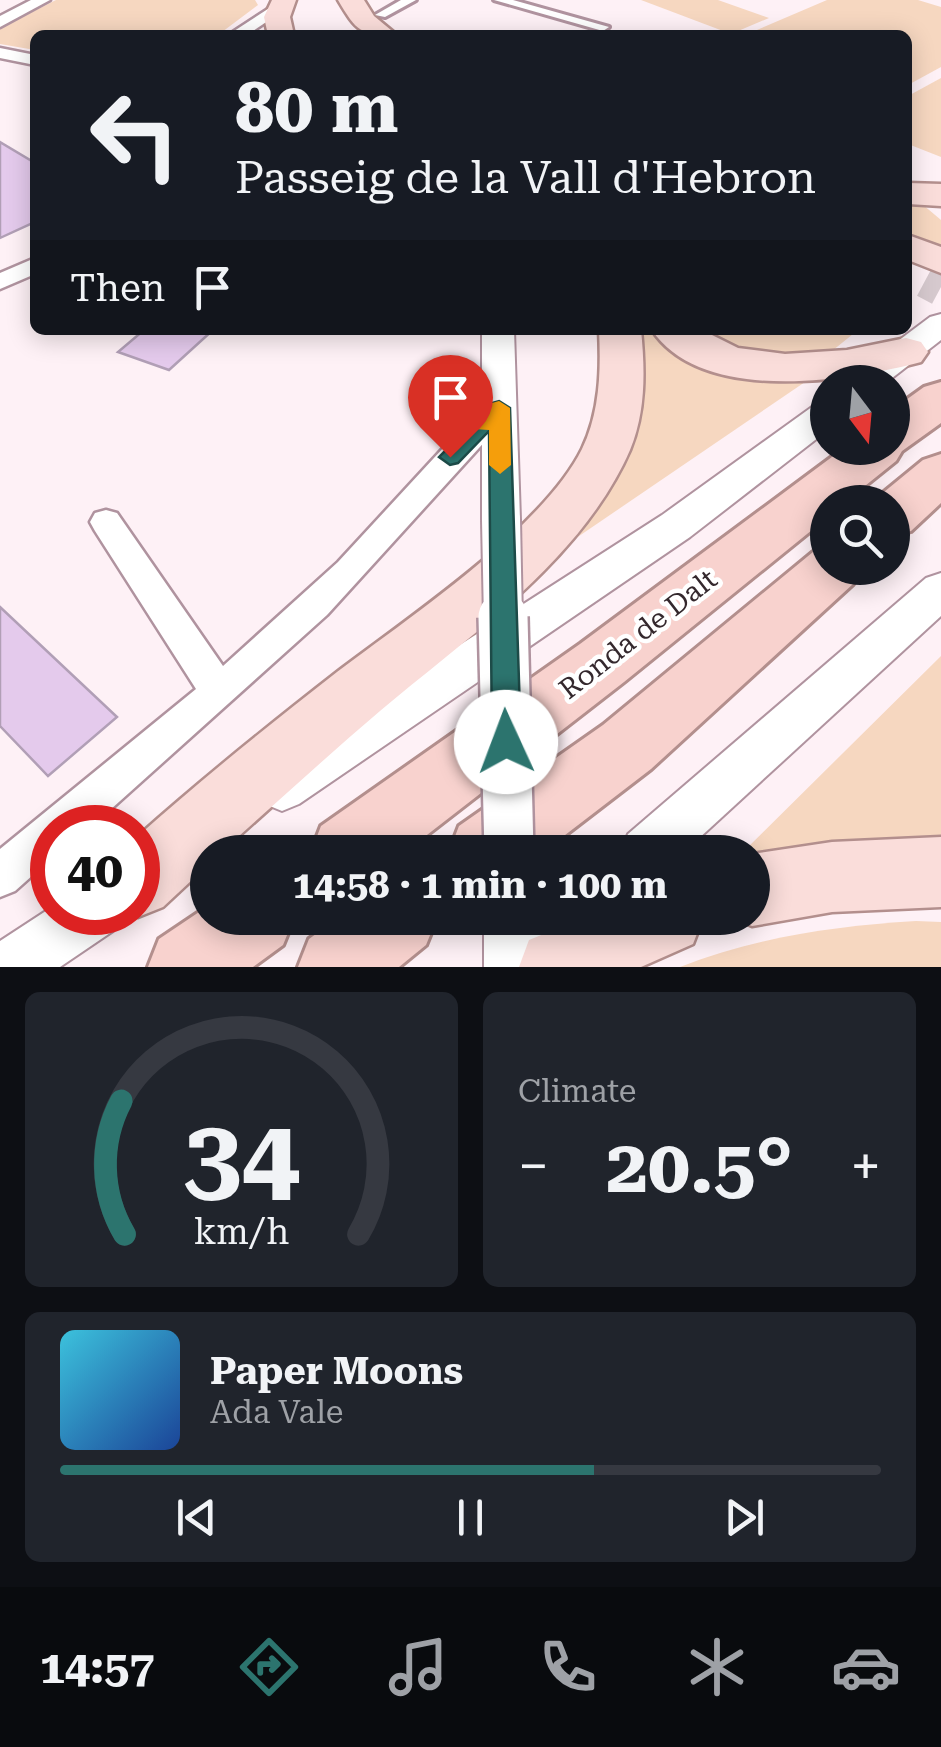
<!DOCTYPE html>
<html lang="en">
<head>
<meta charset="utf-8">
<style>
  :root { --surface:#171b24; --page:#20242c; --text:#f1f3f6; --muted:#9ea1a6; --line:#363941; --accent:#2c746e }
  body { margin:0; font-family:"Roboto Serif",serif; background:var(--page); color:var(--text); height:100vh; display:flex; flex-direction:column; font-size:38px; white-space:nowrap }
  * { box-sizing:border-box; margin:0 }
  p { font-size:32px; color:var(--muted) }
  .icon { flex:none; width:55px; height:55px; fill:none; stroke:currentColor; stroke-width:2; stroke-linecap:round; stroke-linejoin:round }
  .map { position:relative; height:967px; overflow:hidden }
  .drawer { display:flex; flex-direction:column; gap:25px; padding:25px; background:#0d0f14; flex:1 }
  .drawer>* { flex:none }
  .hud { position:absolute; left:30px; top:30px; width:882px; height:305px; border-radius:15px; box-shadow:0 5px 25px #0003; background:#171b24; color:var(--text); overflow:hidden }
  .needle { width:65px; rotate:164deg }
  .tools { position:absolute; left:810px; top:365px; display:grid; gap:20px }
  .tools a { display:grid; place-items:center; width:100px; height:100px; border-radius:50%; background:var(--surface); box-shadow:0 5px 25px #0003; font-size:50px }
  .speed { position:absolute; left:30px; top:805px; display:flex; gap:20px; font-size:50px; font-weight:700; text-align:center }
  .speed>* { display:grid; place-content:center; width:130px; height:130px; border-radius:50%; background:var(--surface); box-shadow:0 5px 25px #0003; line-height:1 }
  .speed .limit { border:15px solid #d22; background:#fff; color:#111 }
  .pin { position:absolute; display:grid; place-items:center; width:85px; height:85px; color:#fff; margin:-102px -42px; border-radius:50% 50% 50% 0; rotate:-45deg; box-shadow:0 0 10px #0007 }
  .pin .icon { rotate:45deg }
  .me { position:absolute; width:110px; margin:-55px; rotate:358deg; stroke-linejoin:round; filter:drop-shadow(0 0 8px #0008) }
  .turn { display:flex; align-items:center; gap:35px; height:210px; padding:0 40px; font-size:45px }
  .turn .icon { width:130px; height:130px; stroke-width:2.5 }
  .turn b { display:block; font-size:70px; line-height:85px }
  .then { display:flex; align-items:center; height:95px; padding:0 40px; background:#0003; gap:20px; font-size:38px }
  .big { font-size:75px; font-weight:700; line-height:1.1 }
  .drawer .tile { flex:1; display:flex; flex-direction:column; justify-content:center; gap:15px; min-width:0; padding:0 35px; border-radius:15px; background:var(--page) }
  .drawer .dial { align-items:center; gap:0 }
  .dial svg { height:260px; overflow:visible; fill:none; stroke:var(--line); stroke-width:7; stroke-linecap:round; text-anchor:middle }
  .dial text { fill:var(--text); stroke:none }
  .song { display:flex; align-items:center; gap:30px }
  .cover { width:120px; height:120px; border-radius:15px; background:linear-gradient(135deg,hsl(190 70% 55%),hsl(220 70% 35%)) }
  .played { height:10px; border-radius:5px; background:linear-gradient(90deg,var(--accent) 65%,var(--line) 65%) }
  .keys { display:flex; justify-content:space-around; direction:ltr }
  .heat { display:flex; justify-content:space-between; align-items:center; font-size:55px; direction:ltr }
  .drawer .tiles { flex:1; display:grid; gap:25px; grid-template-columns:1fr 1fr }
  .tile:last-child { grid-column:span 2 }
  .trip { position:absolute; left:190px; top:835px; width:580px; height:100px; border-radius:50px; background:var(--surface); box-shadow:0 5px 25px #0003; font-weight:700; line-height:100px; text-align:center }
  .dock { display:flex; height:160px; justify-content:space-around; align-items:center; background:#090b0e; color:var(--muted) }
  .dock .icon { width:70px; height:70px }
  .dock .selected { color:var(--accent) }
  .dock b { font-size:45px; color:var(--text) }
  .map>svg:first-child { display:block }
  .green { fill:#f6d7c0 }
  .building { fill:#e4caec; stroke:#b19fb6; stroke-width:2.5 }
  .lines { fill:none; stroke-linecap:round; stroke-linejoin:round }
  .primary-tunnel { stroke:#d6c9ce; stroke-width:38; stroke-dasharray:38 19; stroke-linecap:butt }
  .pedestrian-casing { stroke:#b0939f; stroke-width:6 }
  .minor-casing { stroke:#b0939f; stroke-width:5 }
  .tertiary-casing { stroke:#b0939f; stroke-width:4 }
  .primary-casing { stroke:#b38f8d; stroke-width:5 }
  .trunk-casing { stroke:#b38f8d; stroke-width:6 }
  .pedestrian { fill:#fff; fill-rule:evenodd }
  .minor { fill:#fff; fill-rule:evenodd }
  .tertiary { fill:#fff; fill-rule:evenodd }
  .primary { fill:#faddda; fill-rule:evenodd }
  .trunk { fill:#f8d2ce; fill-rule:evenodd }
  .tertiary-bridge-far1-casing { stroke:#b0939f; stroke-width:42; stroke-linecap:butt }
  .tertiary-bridge-casing { stroke:#b0939f; stroke-width:54; stroke-linecap:butt }
  .tertiary-bridge-far1 { stroke:#fff; stroke-width:38 }
  .tertiary-bridge { stroke:#fff; stroke-width:49 }
  .route { fill:#2c746e; stroke:#1d4b48; stroke-width:2.5 }
  .slow { fill:#f59e0b }
  .labels { text-anchor:middle; dominant-baseline:central; stroke-width:9; stroke-linejoin:round; paint-order:stroke }
  .street-label { font-size:28px; fill:#34282d; stroke:#fff }
</style>
</head>
<body>
<div class="map">
<svg width="941" height="967" viewBox="0 0 941 967">
  <rect width="100%" height="100%" fill="#fef1f6"/>
  <g class="green">
    <polygon points="56,0 255,0 258,5 218,35 35,35 35,50 0,44 0,28"/>
    <polygon points="641,0 718,0 769,18 731,34"/>
    <polygon points="827,0 918,0 941,7 941,67 908,85 908,35 745,35"/>
    <polygon points="941,78 941,157 908,144 908,96"/>
    <polygon points="908,199 916,199 941,220 941,252 908,236"/>
    <polygon points="630,330 660,330 808,380 541,562"/>
    <polygon points="683,330 858,330 832,351 800,354 778,363"/>
    <polygon points="941,656 941,859 753,873 752,852 743,852"/>
    <path d="M916 921 941 922V967H680C756 937 835 926 916 921Z"/>
  </g>
  <g class="building">
    <polygon points="0,142 35,163 35,222 0,238"/>
    <polygon points="144,330 213,330 169,370 118,352"/>
    <polygon points="0,607 117,717 48,776 0,726"/>
  </g>
  <g class="lines">
    <polyline class="primary-tunnel" points="926,279 941,287"/>
    <defs>
      <g id="pedestrian">
        <polygon points="401,0 416,0 385,17 375,15"/>
        <polygon points="494,0 513,0 609,27 603,31"/>
      </g>
      <g id="minor">
        <polygon points="31,0 50,0 0,27 0,16"/>
        <polygon points="274,5 287,8 247,35 228,35"/>
        <polygon points="0,48 35,55 35,65 0,58"/>
        <polygon points="35,258 35,274 0,289 0,273"/>
        <polygon points="499,399 509,401 513,408 509,415 327,615 90,828 52,828 52,858 15,891 0,897 0,849 196,689 95,531 90,522 95,513 106,510 117,513 223,666 338,562 469,420 489,401"/>
      </g>
      <g id="tertiary">
        <polygon points="941,314 941,340 887,382 850,382 854,374 930,317"/>
        <polygon points="482,330 514,330 520,520 515,531 501,535 487,531 482,520"/>
        <polygon points="828,400 828,430 690,537 299,804 282,811 265,804 257,787 265,770 662,515 816,404"/>
        <polygon points="941,573 941,616 684,852 620,852 628,834 926,578"/>
        <polygon points="52,907 52,912 121,912 113,931 60,967 0,967 0,941"/>
        <polygon points="484,918 600,918 592,937 560,967 484,967"/>
      </g>
      <g id="primary">
        <polygon points="272,0 296,0 290,17 294,35 268,35 264,17"/>
        <path d="M338 0H364L374 16 397 35C360 35 357 32 338 0Z"/>
        <polygon points="908,183 941,184 941,206 908,204"/>
        <polygon points="908,235 941,247 941,273 908,260"/>
        <path d="M599 330H641C645 370 646 411 630 450 582 560 469 636 380 711 326 757 274 805 221 852H208V865L163 907 138 917 126 912H138V836C202 779 269 725 337 672 408 618 543 528 582 449 600 412 601 370 599 330Z"/>
        <path d="M652 330H702L738 348 785 354 847 350 906 338 921 342 928 352 921 362C849 381 702 405 652 330Z"/>
        <polygon points="941,837 941,907 832,912 752,926 733,918 752,918 752,854 832,842"/>
        <polygon points="583,918 703,918 693,944 641,967 519,967 529,940"/>
      </g>
      <g id="trunk">
        <polygon points="941,382 941,423 902,451 896,461 845,502 828,502 828,517 624,682 405,852 311,852 321,826 580,644 844,448 892,448 892,410 924,387"/>
        <polygon points="941,454 941,503 911,531 892,537 892,502 873,501 923,460"/>
        <polygon points="828,547 828,568 861,568 853,584 651,769 543,852 449,852 459,826 603,725 813,552"/>
        <polygon points="208,906 208,918 294,918 283,945 253,967 148,967 159,939"/>
        <polygon points="338,918 437,918 426,945 399,967 298,967 309,939"/>
      </g>
    </defs>
    <use href="#pedestrian" class="pedestrian-casing"/>
    <use href="#minor" class="minor-casing"/>
    <use href="#tertiary" class="tertiary-casing"/>
    <use href="#primary" class="primary-casing"/>
    <use href="#trunk" class="trunk-casing"/>
    <use href="#pedestrian" class="pedestrian"/>
    <use href="#minor" class="minor"/>
    <use href="#tertiary" class="tertiary"/>
    <use href="#primary" class="primary"/>
    <use href="#trunk" class="trunk"/>
    <defs>
      <polyline id="tertiary-bridge-far1" points="501,520 503,620"/>
      <polyline id="tertiary-bridge" points="503,617 509,852"/>
    </defs>
    <use href="#tertiary-bridge-far1" class="tertiary-bridge-far1-casing"/>
    <use href="#tertiary-bridge" class="tertiary-bridge-casing"/>
    <use href="#tertiary-bridge-far1" class="tertiary-bridge-far1"/>
    <use href="#tertiary-bridge" class="tertiary-bridge"/>
  </g>
  <polygon class="route" points="499,401 510,408 521,742 517,751 506,755 496,751 492,742 489,431 458,463 450,465 439,457 492,403"/>
  <polygon class="slow" points="499,401 510,408 511,465 500,474 489,465 489,430 474,429 471,424 492,403"/>
  <g class="labels">
    <g class="street-label">
      <text transform="translate(638 634) rotate(-38)">Ronda de Dalt</text>
    </g>
  </g>
</svg>
<div class="tools">
<a><svg class="needle" viewBox="-14 -14 28 28"><path d="M0-13l5 13h-10z" fill="#e53935"/><path d="M0 13l5-13h-10z" fill="#9ea1a6"/></svg></a>
<a><svg class="icon" aria-label="search" viewBox="0 0 24 24"><circle cx="10" cy="10" r="6"/><path d="M15 15l6 6"/></svg></a>
</div>
<div class="speed"><div class="limit">40</div></div>
<div class="pin" style="left:450px;top:457px;background:#d93025"><svg class="icon" aria-label="arrive" viewBox="0 0 24 24"><path d="M6 21V4h12l-3 4 3 4H6"/></svg></div>
<svg class="me" style="left:506px;top:742px" viewBox="-20 -20 40 40"><circle r="19" fill="#fff"/><path d="M0-13L10 11 0 6-10 11z" fill="#2c746e"/></svg>
<div class="trip">14:58 · 1 min · 100 m</div>
<div class="hud">
<div class="turn"><svg class="icon" aria-label="left" viewBox="0 0 24 24"><path d="M17 20v-9H6M10 6l-5 5 5 5"/></svg><div><b>80 m</b>Passeig de la Vall d'Hebron</div></div>
<div class="then">Then<svg class="icon" aria-label="arrive" viewBox="0 0 24 24"><path d="M6 21V4h12l-3 4 3 4H6"/></svg></div>
</div>
</div>
<section class="drawer">
<div class="tiles">
<div class="tile dial"><svg viewBox="0 0 100 80">
<path d="M14 69A42 42 0 1 1 86 69"/>
<path d="M14 69A42 42 0 0 1 13 28" stroke="#2c746e"/>
<text x="50" y="56" font-size="32" font-weight="700">34</text>
<text x="50" y="72" font-size="11">km/h</text>
</svg></div>
<div class="tile"><p>Climate</p>
<div class="heat"><a>−</a><b class="big">20.5°</b><a>+</a></div>
</div>
<div class="tile">
<div class="song"><i class="cover"></i><div><b>Paper Moons</b><p>Ada Vale</p></div></div>
<div class="played"></div>
<div class="keys"><svg class="icon" aria-label="previous" viewBox="0 0 24 24"><path d="M18 5L8 12l10 7zM5 5v14"/></svg><svg class="icon" aria-label="pause" viewBox="0 0 24 24"><path d="M8 5v14M16 5v14"/></svg><svg class="icon" aria-label="next" viewBox="0 0 24 24"><path d="M6 5l10 7-10 7zM19 5v14"/></svg></div>
</div>
</div>
</section>
<nav class="dock">
<b>14:57</b>
<svg class="icon selected" aria-label="directions" viewBox="0 0 24 24"><path d="M12 3l9 9-9 9-9-9zM9 14v-3h6M13 9l2 2-2 2"/></svg>
<svg class="icon" aria-label="music" viewBox="0 0 24 24"><path d="M9 18V5l10-2v13"/><circle cx="6" cy="18" r="3"/><circle cx="16" cy="16" r="3"/></svg>
<svg class="icon" aria-label="phone" viewBox="0 0 24 24"><path d="M5 4h4l2 5-3 2q2 4 5 5l2-3 5 2v4C11 20 4 13 5 4z"/></svg>
<svg class="icon" aria-label="climate" viewBox="0 0 24 24"><path d="M12 3v18M4 7l16 10M4 17L20 7"/></svg>
<svg class="icon" aria-label="car" viewBox="0 0 24 24"><path d="M5 17H2v-5l4-1 3-4h7l3 4 3 1v5h-3M9 17h6M6 11h13"/><circle cx="7" cy="17" r="2"/><circle cx="17" cy="17" r="2"/></svg>
</nav>
</body>
</html>
